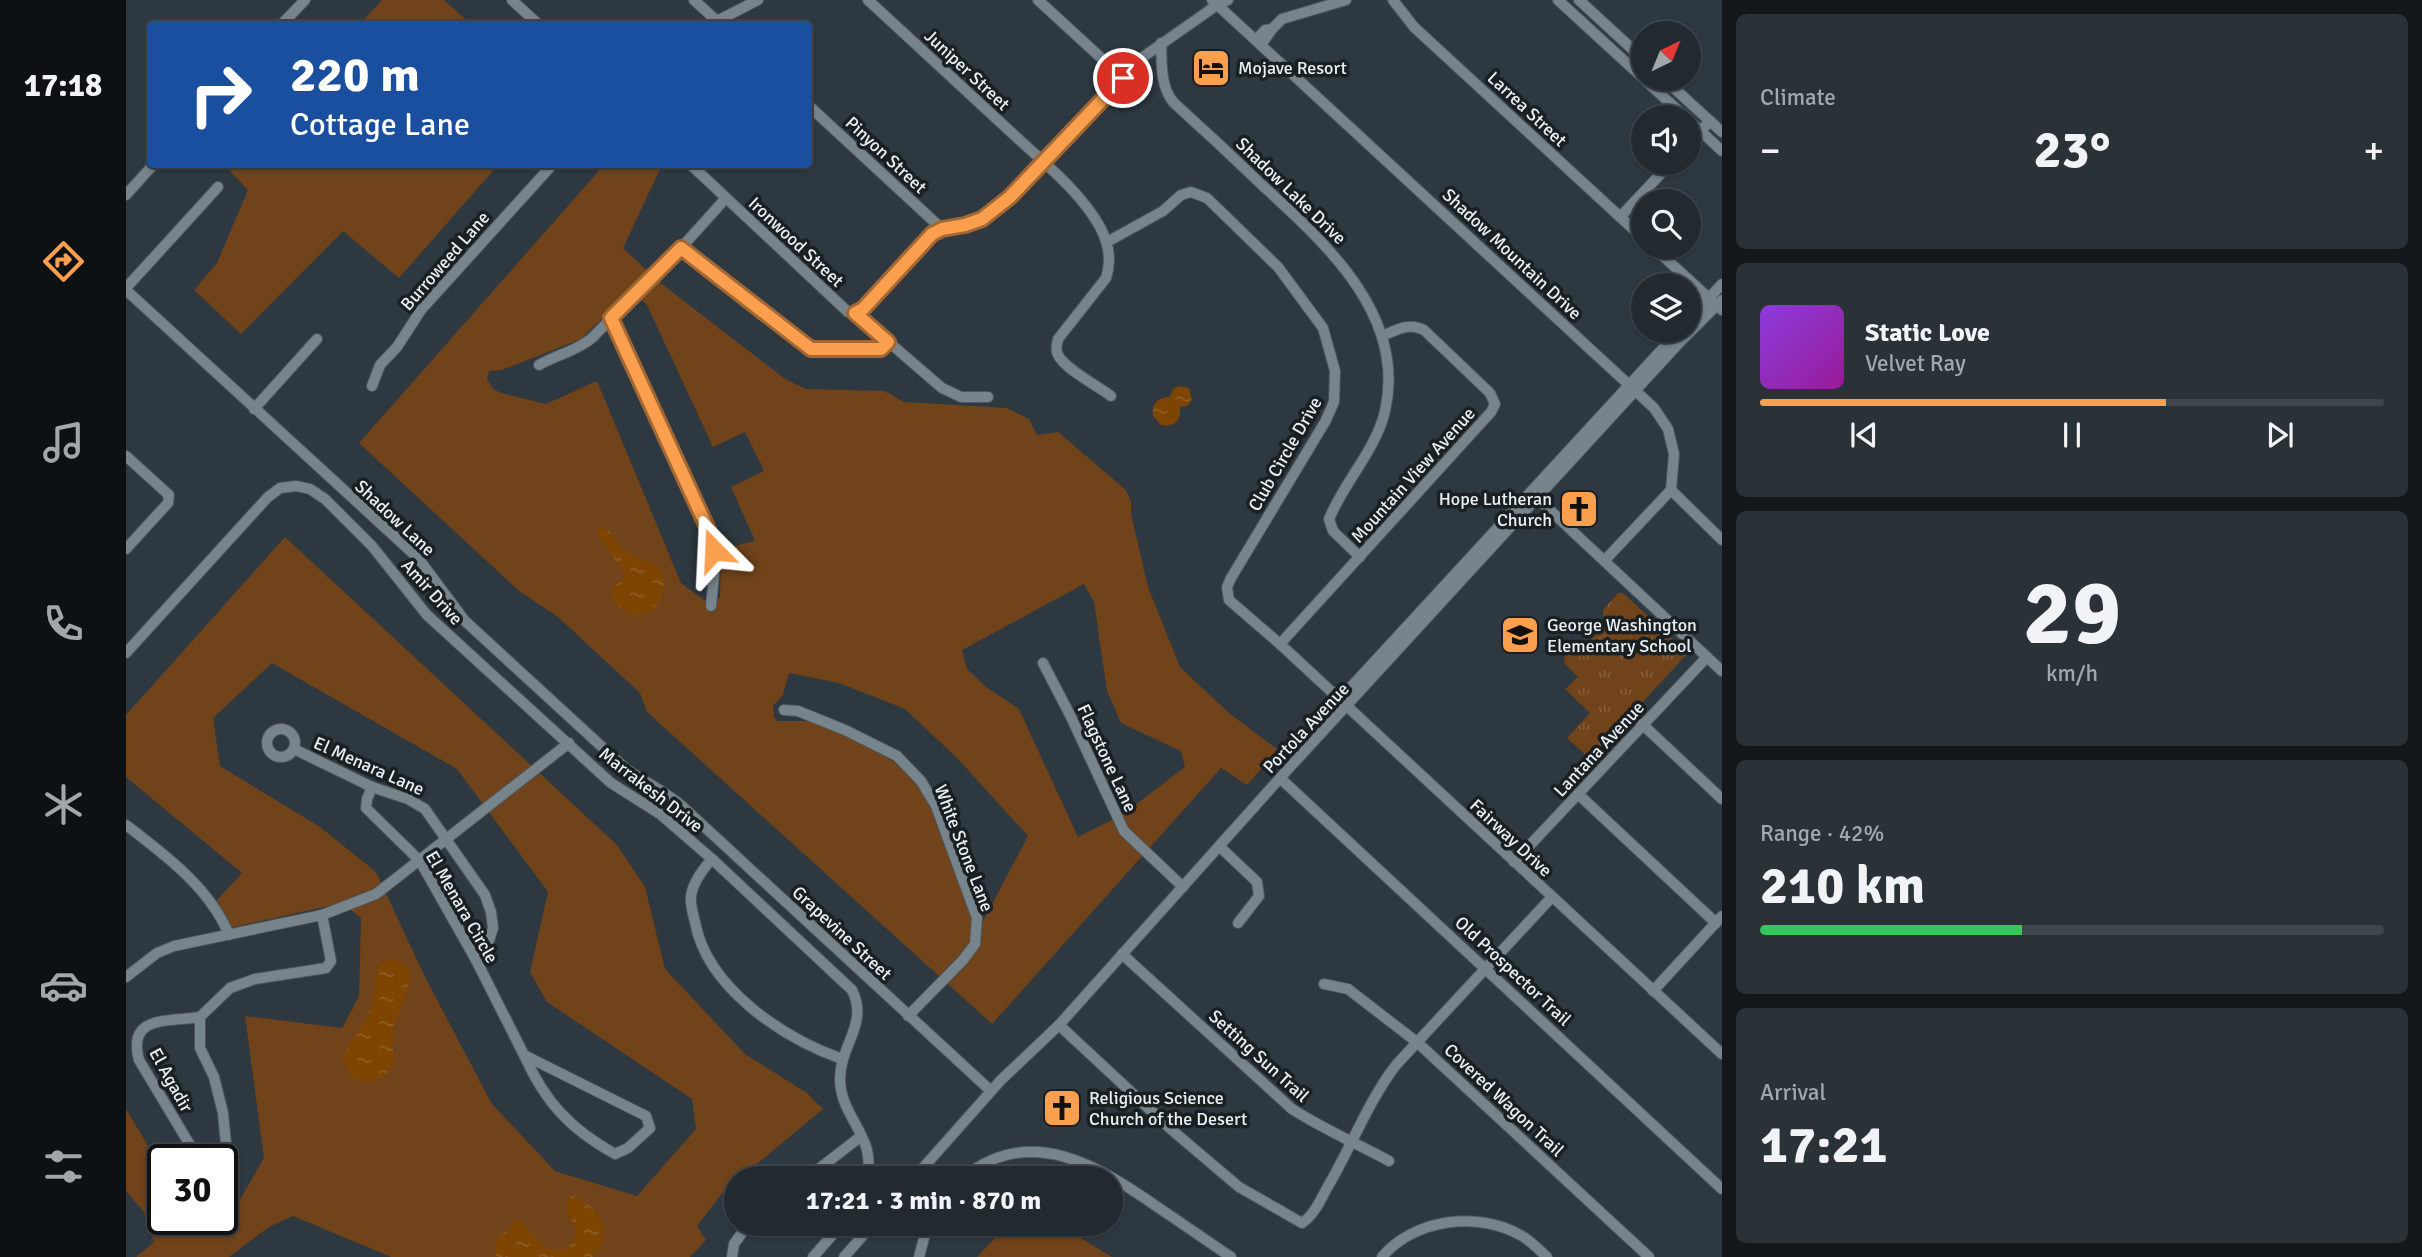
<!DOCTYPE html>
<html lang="en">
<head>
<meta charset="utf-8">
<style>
  :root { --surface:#222a30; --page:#2a3238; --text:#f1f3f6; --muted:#a2a7ab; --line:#3f464c; --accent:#f99f4e }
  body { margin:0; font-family:Signika,sans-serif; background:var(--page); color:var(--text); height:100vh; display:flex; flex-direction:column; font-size:26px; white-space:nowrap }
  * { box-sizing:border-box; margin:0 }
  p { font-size:23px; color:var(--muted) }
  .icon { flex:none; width:38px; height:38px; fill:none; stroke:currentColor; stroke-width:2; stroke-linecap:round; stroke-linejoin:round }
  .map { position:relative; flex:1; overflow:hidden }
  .side { display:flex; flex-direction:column; gap:14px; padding:14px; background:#13171a; width:700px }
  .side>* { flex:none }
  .banner { position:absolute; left:21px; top:21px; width:665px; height:147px; border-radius:7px; box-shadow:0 2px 5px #0004,0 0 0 2px var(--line); background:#1a4fa0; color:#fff; overflow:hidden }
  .needle { width:46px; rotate:43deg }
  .controls { position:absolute; left:1505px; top:21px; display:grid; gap:14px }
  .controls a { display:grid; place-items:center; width:70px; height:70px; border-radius:50%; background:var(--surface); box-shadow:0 2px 5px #0004,0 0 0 2px var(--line); font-size:35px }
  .speed { position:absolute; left:21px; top:1144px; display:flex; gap:14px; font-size:35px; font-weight:700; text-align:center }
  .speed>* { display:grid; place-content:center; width:91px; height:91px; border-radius:50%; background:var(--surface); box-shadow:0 2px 5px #0004,0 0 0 2px var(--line); line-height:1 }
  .speed .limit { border:4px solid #111; border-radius:10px; background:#fff; color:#111 }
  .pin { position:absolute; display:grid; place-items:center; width:60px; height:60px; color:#fff; margin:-30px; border:4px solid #fff; border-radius:50%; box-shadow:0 2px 7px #0007 }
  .me { position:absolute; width:77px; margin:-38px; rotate:339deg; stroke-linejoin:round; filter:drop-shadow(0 0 5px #0008) }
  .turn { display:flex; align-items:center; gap:24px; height:147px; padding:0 28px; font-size:32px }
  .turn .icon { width:91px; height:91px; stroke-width:2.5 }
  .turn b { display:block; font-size:49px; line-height:60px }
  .big { font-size:52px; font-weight:700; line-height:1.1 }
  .side .tile { flex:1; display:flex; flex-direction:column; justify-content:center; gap:10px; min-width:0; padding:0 24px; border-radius:10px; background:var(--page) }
  .side .dial { align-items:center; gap:0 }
  .dial b { font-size:91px; line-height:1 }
  .song { display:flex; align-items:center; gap:21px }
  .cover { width:84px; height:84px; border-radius:10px; background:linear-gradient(135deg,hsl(270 70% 55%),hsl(300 70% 35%)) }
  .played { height:7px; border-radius:4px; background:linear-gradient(90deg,var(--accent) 65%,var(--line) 65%) }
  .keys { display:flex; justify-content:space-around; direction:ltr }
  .heat { display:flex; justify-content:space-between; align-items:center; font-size:38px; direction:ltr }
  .charge { height:10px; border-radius:5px; background:linear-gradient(90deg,#34c759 42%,var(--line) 0) }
  .trip { position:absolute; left:598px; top:1166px; width:399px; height:70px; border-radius:35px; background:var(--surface); box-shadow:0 2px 5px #0004,0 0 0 2px var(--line); font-weight:700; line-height:70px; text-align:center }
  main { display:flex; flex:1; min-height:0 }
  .tab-bar { display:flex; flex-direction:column; width:126px; justify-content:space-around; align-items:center; background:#0e1113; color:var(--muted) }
  .tab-bar .icon { width:49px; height:49px }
  .tab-bar .active { color:var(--accent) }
  .tab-bar b { font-size:32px; color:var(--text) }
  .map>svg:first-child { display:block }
  .grass { fill:#70431a; fill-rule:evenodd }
  .park { fill:url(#park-tufts) }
  .water { fill:url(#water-ripples) }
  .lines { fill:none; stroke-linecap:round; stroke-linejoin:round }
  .minor-casing { stroke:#4c565c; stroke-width:12 }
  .minor { stroke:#77848c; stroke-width:10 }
  .route-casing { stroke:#a26733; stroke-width:18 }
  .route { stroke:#f99f4e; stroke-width:12 }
  .labels { text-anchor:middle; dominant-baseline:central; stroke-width:7; stroke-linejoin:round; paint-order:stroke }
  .poi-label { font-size:18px; fill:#e9f0f5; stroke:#1a1f22; text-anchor:start }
  .street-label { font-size:18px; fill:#e9f0f5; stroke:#1a1f22 }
</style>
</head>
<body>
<main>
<nav class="tab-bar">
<b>17:18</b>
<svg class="icon active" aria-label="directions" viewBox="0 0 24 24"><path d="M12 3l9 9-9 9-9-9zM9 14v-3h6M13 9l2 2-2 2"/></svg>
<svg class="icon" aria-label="music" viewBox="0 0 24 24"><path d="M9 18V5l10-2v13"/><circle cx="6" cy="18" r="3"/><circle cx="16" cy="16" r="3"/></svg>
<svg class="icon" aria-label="phone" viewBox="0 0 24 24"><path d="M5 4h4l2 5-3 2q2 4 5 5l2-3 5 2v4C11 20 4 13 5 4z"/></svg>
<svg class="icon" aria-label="climate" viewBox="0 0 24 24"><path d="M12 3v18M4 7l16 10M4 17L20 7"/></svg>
<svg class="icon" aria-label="car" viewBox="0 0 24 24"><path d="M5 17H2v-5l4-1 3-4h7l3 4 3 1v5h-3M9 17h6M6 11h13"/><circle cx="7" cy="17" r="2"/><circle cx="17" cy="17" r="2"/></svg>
<svg class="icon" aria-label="filters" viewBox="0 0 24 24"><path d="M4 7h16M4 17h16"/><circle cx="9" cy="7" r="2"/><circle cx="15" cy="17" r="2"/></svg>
</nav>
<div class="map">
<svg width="1596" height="1257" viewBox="0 0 1596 1257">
  <defs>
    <pattern id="park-tufts" width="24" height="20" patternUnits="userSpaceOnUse" patternTransform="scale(1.75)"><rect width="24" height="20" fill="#70431a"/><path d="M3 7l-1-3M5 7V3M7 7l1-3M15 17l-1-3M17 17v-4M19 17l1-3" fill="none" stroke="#845e3c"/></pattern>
    <pattern id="water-ripples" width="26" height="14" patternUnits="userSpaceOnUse" patternTransform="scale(1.75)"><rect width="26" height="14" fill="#7d4402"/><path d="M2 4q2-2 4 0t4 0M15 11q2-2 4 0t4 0" fill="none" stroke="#8f5f28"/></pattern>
  </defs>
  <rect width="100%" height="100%" fill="#2d3840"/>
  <g class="grass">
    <polygon points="256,0 318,0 345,24 234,24"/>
    <polygon points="108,165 108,164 372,165 273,278 217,231 115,334 68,290 91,263 122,190 103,170"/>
    <path d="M478 165H536L497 248 532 281 659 379 680 389 759 391 778 402 881 408 903 419 911 435 932 432 1000 490 1005 502V514L1022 587 1054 667 1103 713 1152 750 1121 785 1095 768 866 1024 521 712 514 693 432 617 392 590 233 443ZM505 290 521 305 587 447 619 432 638 471 605 487 629 541 595 549 594 597 585 605 555 583 471 381 420 404 375 393 367 389 361 379 363 371 376 370 455 339ZM958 584 968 602 981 691 995 723 1055 751 1059 767 996 815 952 837 893 709 860 687 841 669 836 650ZM663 673 713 683 779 709 832 759 902 836 857 921 850 918C829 866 811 791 764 759 741 744 715 735 691 723L681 721H652L648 717 647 706 657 695Z"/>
    <path d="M159 537 491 845 519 887 539 969 619 1054 681 1093 697 1109 614 1178H611V1181L597 1192 571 1226 580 1240 564 1257H265L167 1216 143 1227 103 1257H10L28 1242 18 1212 0 1191V1109L37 1171V1220H66L68 1222 96 1220V1213L108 1210 138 1158 119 1016 216 1028 233 996 235 918 216 903 103 928 91 900 116 873 0 777V715ZM146 663 331 769 422 892 404 972 421 1002 566 1099 570 1129 511 1196 429 1171 366 1104 299 977 250 872 194 827 94 766 87 718Z"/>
    <polygon points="883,1223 930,1223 986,1257 851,1257"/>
  </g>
  <polygon class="park" points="1492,593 1497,593 1562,653 1464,759 1441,738 1464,713 1439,689 1452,677 1438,663 1440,648 1444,644 1455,651 1478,624 1477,610"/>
  <g class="water">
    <path d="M1053 386 1063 388 1066 400 1061 406 1054 407C1056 420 1048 428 1035 425L1027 416C1025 404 1032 397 1044 397L1047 389Z"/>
    <path d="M475 527C486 531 488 539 495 547 505 558 524 558 535 569 548 609 509 631 487 600L486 588 497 580 499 574 472 535V529Z"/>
    <path d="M262 959C306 960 270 1010 267 1031 265 1043 269 1054 267 1065L258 1077 242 1083 226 1077 217 1061C221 1041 236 1029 244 1011 250 997 248 981 252 966Z"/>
    <path d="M447 1196C473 1205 492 1237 466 1257H371C363 1241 373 1237 383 1229 386 1226 387 1223 390 1220 408 1225 412 1257 440 1249 444 1245 448 1241 449 1235 451 1222 436 1213 442 1199Z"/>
  </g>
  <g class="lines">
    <defs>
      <g id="minor">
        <polyline points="386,0 412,24"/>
        <polyline points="568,0 593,23"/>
        <path d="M742 0C791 45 839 90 887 134 917 162 954 191 974 227 983 244 986 260 980 278L932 339C931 344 929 350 932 355 939 369 972 386 985 396"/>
        <polyline points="912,0 997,78"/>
        <polyline points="1086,0 1528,408 1542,429 1548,454 1545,490 1479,560"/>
        <polyline points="1267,0 1288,27 1517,238"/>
        <polyline points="1432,0 1517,78"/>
        <polyline points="1453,0 1517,59"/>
        <polyline points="156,24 179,0"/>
        <polyline points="585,24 632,0"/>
        <polyline points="1146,29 1156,19 1220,0"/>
        <polyline points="1130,40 1139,30 1146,29 1135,45"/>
        <path d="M1035 43C1036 64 1034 85 1047 102 1077 129 1107 157 1136 185 1199 243 1281 315 1259 411 1250 450 1218 482 1203 519L1207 531 1234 557"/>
        <polyline points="1518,79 1559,117"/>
        <polyline points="1538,79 1596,132"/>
        <polyline points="682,105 816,229"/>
        <polyline points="1563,120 1596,151"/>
        <polyline points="1563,143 1584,121"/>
        <polyline points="564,164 722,312 729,313 816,388 835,397 862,397"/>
        <polyline points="0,195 28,164"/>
        <polyline points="1494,217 1545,163"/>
        <polyline points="981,242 1037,211 1055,195 1065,192 1081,198 1152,267 1197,328 1209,371 1208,402 1199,422 1105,578 1101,587 1103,600 1154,644 1596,1054"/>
        <polyline points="1527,247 1596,310"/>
        <polyline points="555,248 685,349 755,349 762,342"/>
        <polyline points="0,288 92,187"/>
        <path d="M0 290 292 558 339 621 499 768C518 782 539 791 557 807L865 1091"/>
        <polyline points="729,313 737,309 806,234 816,229 839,225 856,219 884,197 1017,57 1091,5 1102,0"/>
        <polyline points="485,318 585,539 589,564 585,606"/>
        <polyline points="1563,320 1596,284"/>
        <path d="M413 365C430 355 451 351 466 338L555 248 600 198"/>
        <polyline points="246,386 254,365 271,347 295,310 427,164"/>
        <polyline points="128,409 191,339"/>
        <polyline points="0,456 43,495 42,503 0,549"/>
        <polyline points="1545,490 1596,540"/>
        <polyline points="1412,499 1596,671"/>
        <path d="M1154 644 1365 412 1369 404 1364 393 1298 330C1283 322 1271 330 1256 336"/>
        <path d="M0 653 142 497 154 488 170 486 184 489 199 499 246 546 301 615 485 783 534 814 586 859 726 990C743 1024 714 1045 714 1079 714 1107 734 1125 741 1150 743 1159 743 1169 742 1178"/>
        <polyline points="917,663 945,717 998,831 1057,887"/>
        <polyline points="1213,700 1553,331"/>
        <polyline points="658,710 672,711 719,730 771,756 795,781 810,806 851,918 849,944 837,960 782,1016"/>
        <polyline points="1516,724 1596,799"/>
        <circle cx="155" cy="743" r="14"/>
        <polyline points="168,749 246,787 282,799 299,809 359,895 365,912 367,928 361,947 350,960"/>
        <polyline points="1154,778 1596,1189"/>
        <polyline points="246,787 241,799 240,808 294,861 350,960 398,1055"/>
        <polyline points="1452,794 1590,923"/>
        <path d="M0 825C39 855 84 888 103 935"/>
        <polyline points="1094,847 1131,882 1133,896 1112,923"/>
        <path d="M586 859C577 869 567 882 565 896 564 904 567 914 569 922 581 988 657 1038 716 1059"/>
        <polyline points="1388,862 1581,657"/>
        <path d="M996 954 1166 1109C1197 1129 1230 1143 1263 1161"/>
        <polyline points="0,977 31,953 48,946 196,915 250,894 443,743"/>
        <polyline points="1198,984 1222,989 1292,1043 1523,1257"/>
        <polyline points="1527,991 1596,916"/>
        <polyline points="74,1017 104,988 129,979 200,968 205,961 196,915"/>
        <path d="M933 1025 1047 1131 1113 1187 1176 1223C1188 1215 1194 1201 1201 1188 1225 1148 1241 1103 1270 1065L1425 898"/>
        <path d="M398 1055 520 1116 524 1128 502 1148 489 1154C444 1129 419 1102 398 1055Z"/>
        <path d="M73 1160 13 1060C1 1015 41 1022 74 1017V1048L88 1077 97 1113 102 1165 96 1174"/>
        <polyline points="681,1178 734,1137"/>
        <polyline points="788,1178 875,1080 933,1025 1154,778 1552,344 1596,300"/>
        <path d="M837 1178C904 1122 974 1167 1033 1208 1057 1224 1081 1241 1105 1257"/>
        <polyline points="606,1257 608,1244 623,1223"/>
        <polyline points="687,1257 717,1223"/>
        <polyline points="718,1257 748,1223"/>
        <polyline points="793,1257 802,1223"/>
        <path d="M1256 1257C1288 1219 1352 1210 1396 1236 1405 1241 1413 1250 1421 1257"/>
      </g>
    </defs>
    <use href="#minor" class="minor-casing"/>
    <use href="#minor" class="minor"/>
  </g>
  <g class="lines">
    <defs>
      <polyline id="route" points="588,550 586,538 485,318 555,248 685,349 755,349 762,342 729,313 737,309 806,234 816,229 839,225 856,219 884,197 997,78"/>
    </defs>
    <use href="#route" class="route-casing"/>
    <use href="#route" class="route"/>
  </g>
  <defs>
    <symbol id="hotel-square" viewBox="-11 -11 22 22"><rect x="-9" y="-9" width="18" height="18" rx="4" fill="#f99f4e" stroke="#1a1f22"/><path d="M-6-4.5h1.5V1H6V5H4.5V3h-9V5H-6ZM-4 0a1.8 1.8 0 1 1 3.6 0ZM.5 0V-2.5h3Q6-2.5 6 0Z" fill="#111"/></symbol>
    <symbol id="church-square" viewBox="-11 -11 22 22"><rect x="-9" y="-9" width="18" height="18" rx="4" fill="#f99f4e" stroke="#1a1f22"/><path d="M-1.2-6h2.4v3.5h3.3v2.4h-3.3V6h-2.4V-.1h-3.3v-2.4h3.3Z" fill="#111"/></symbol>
    <symbol id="school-square" viewBox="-11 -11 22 22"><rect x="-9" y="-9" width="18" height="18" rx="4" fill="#f99f4e" stroke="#1a1f22"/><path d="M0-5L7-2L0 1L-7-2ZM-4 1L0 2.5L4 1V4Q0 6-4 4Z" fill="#111"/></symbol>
  </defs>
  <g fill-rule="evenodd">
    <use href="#hotel-square" x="1063" y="46" width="44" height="44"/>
    <use href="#church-square" x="1431" y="487" width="44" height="44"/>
    <use href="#school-square" x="1372" y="613" width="44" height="44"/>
    <use href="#church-square" x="914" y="1086" width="44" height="44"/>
  </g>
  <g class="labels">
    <g class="poi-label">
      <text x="1112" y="68">Mojave Resort</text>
      <text x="1426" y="499" text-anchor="end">Hope Lutheran<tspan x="1426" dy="21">Church</tspan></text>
      <text x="1421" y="625">George Washington<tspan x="1421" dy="21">Elementary School</tspan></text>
      <text x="963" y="1098">Religious Science<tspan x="963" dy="21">Church of the Desert</tspan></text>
    </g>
    <g class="street-label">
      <text transform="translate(841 70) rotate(43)">Juniper Street</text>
      <text transform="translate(1401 109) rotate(43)">Larrea Street</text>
      <text transform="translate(760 155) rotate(43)">Pinyon Street</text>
      <text transform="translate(1165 191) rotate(44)">Shadow Lake Drive</text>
      <text transform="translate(670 242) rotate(43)">Ironwood Street</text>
      <text transform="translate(1386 254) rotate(43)">Shadow Mountain Drive</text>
      <text transform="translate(319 261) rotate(-49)">Burroweed Lane</text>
      <text transform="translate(1159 454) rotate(-60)">Club Circle Drive</text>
      <text transform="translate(1287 475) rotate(-48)">Mountain View Avenue</text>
      <text transform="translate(269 518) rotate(43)">Shadow Lane</text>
      <text transform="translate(306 592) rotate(48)">Amir Drive</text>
      <text transform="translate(1180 728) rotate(-47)">Portola Avenue</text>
      <text transform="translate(1473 749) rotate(-47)">Lantana Avenue</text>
      <text transform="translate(981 758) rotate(65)">Flagstone Lane</text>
      <text transform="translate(243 766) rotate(24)">El Menara Lane</text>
      <text transform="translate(525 790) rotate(38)">Marrakesh Drive</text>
      <text transform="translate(1385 838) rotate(43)">Fairway Drive</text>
      <text transform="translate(838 848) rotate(69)">White Stone Lane</text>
      <text transform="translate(336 907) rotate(60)">El Menara Circle</text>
      <text transform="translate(716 933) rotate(43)">Grapevine Street</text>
      <text transform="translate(1387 971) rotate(43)">Old Prospector Trail</text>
      <text transform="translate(1133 1056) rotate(42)">Setting Sun Trail</text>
      <text transform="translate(45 1080) rotate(61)">El Agadir</text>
      <text transform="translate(1378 1100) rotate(43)">Covered Wagon Trail</text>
    </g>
  </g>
</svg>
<div class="controls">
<a><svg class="needle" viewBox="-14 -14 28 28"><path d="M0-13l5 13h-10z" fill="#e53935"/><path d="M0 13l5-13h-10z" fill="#a2a7ab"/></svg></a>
<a><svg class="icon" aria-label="sound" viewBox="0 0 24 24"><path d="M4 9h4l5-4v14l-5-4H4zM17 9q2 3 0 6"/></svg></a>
<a><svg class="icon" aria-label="search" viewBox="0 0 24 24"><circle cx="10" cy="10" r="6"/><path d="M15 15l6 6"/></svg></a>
<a><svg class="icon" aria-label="layers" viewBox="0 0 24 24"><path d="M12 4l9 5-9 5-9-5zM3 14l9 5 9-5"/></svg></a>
</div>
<div class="speed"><div class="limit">30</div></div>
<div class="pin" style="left:997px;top:78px;background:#d93025"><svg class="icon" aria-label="arrive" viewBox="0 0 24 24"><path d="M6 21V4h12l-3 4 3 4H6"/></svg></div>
<svg class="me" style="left:588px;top:550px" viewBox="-20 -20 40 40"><path d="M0-17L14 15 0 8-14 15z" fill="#f99f4e" stroke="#fff" stroke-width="4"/></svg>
<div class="trip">17:21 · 3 min · 870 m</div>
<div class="banner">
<div class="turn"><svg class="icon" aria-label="right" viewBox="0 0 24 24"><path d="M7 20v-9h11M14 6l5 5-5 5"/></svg><div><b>220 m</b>Cottage Lane</div></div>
</div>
</div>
<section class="side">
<div class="tile"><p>Climate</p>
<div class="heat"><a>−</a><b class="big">23°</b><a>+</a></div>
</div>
<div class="tile">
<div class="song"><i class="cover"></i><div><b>Static Love</b><p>Velvet Ray</p></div></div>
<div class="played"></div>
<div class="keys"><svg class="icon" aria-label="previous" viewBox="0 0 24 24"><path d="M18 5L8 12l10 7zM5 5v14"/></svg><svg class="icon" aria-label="pause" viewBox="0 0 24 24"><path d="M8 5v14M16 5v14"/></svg><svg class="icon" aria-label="next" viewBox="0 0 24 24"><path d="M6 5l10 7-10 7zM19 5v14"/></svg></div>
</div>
<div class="tile dial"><b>29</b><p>km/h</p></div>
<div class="tile"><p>Range · 42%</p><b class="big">210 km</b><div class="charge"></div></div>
<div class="tile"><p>Arrival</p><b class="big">17:21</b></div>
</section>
</main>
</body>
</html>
